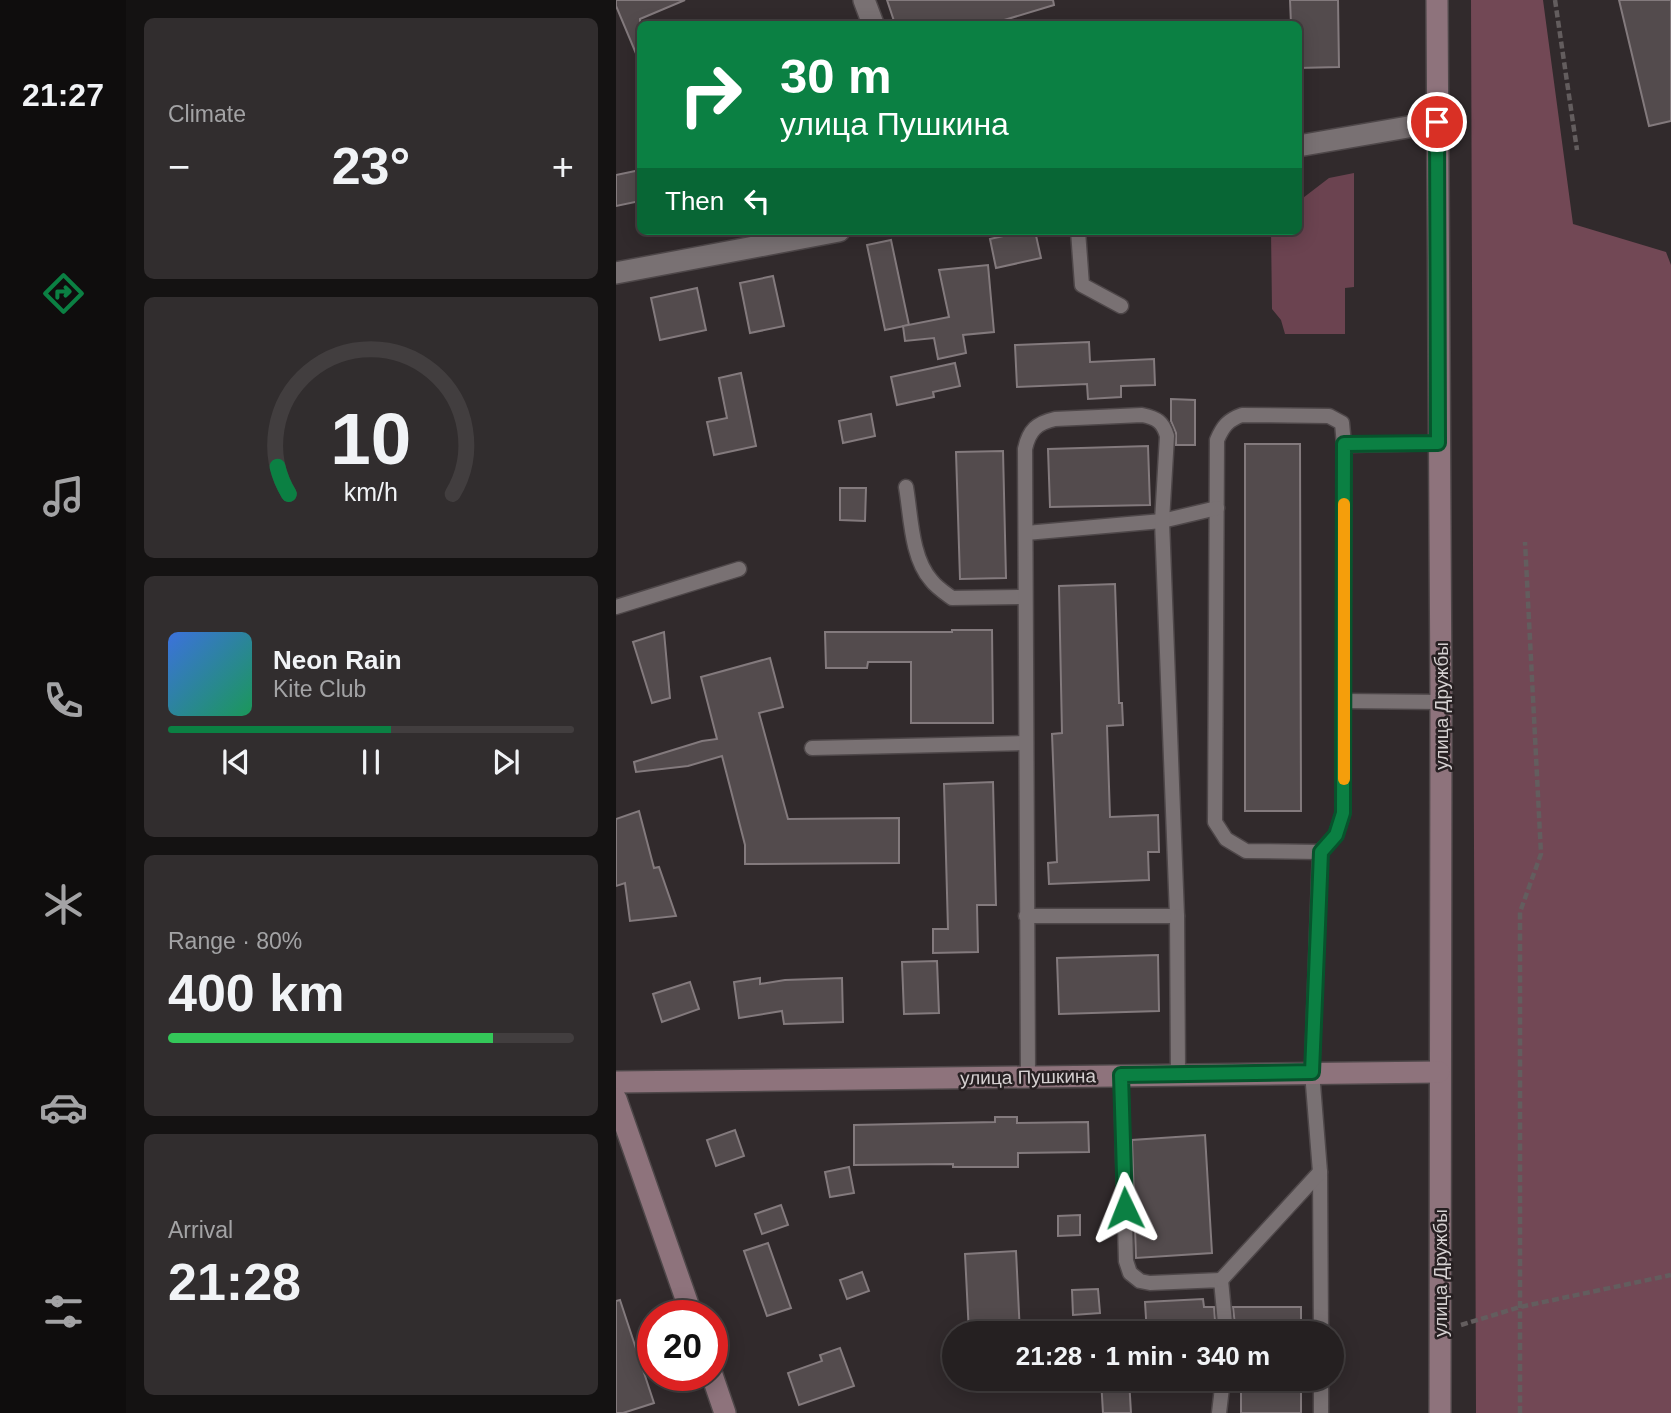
<!DOCTYPE html>
<html lang="en">
<head>
<meta charset="utf-8">
<style>
  :root { --surface:#252021; --page:#312d2e; --text:#f1f3f6; --muted:#a3a3a5; --line:#423e3f; --accent:#0b8043 }
  body { margin:0; font-family:Helvetica,sans-serif; background:var(--page); color:var(--text); height:100vh; display:flex; flex-direction:column; font-size:26px; white-space:nowrap }
  * { box-sizing:border-box; margin:0 }
  p { font-size:23px; color:var(--muted) }
  .icon { flex:none; width:38px; height:38px; fill:none; stroke:currentColor; stroke-width:2; stroke-linecap:round; stroke-linejoin:round }
  .map { position:relative; flex:1; overflow:hidden }
  .panel { display:flex; flex-direction:column; gap:18px; padding:18px; background:#141212; width:490px }
  .panel>* { flex:none }
  .banner { position:absolute; left:21px; top:21px; width:665px; height:214px; border-radius:10px; box-shadow:0 4px 18px #0003,0 0 0 2px var(--line); background:#0b8043; color:#fff; overflow:hidden }
  .speed { position:absolute; left:21px; top:1300px; display:flex; gap:14px; font-size:35px; font-weight:700; text-align:center }
  .speed>* { display:grid; place-content:center; width:91px; height:91px; border-radius:50%; background:var(--surface); box-shadow:0 4px 18px #0003,0 0 0 2px var(--line); line-height:1 }
  .speed .limit { border:10px solid #d22; background:#fff; color:#111 }
  .pin { position:absolute; display:grid; place-items:center; width:60px; height:60px; color:#fff; margin:-30px; border:4px solid #fff; border-radius:50%; box-shadow:0 2px 7px #0007 }
  .me { position:absolute; width:77px; margin:-38px; rotate:358deg; stroke-linejoin:round; filter:drop-shadow(0 0 5px #0008) }
  .turn { display:flex; align-items:center; gap:24px; height:147px; padding:0 28px; font-size:32px }
  .turn .icon { width:91px; height:91px; stroke-width:2.5 }
  .turn b { display:block; font-size:49px; line-height:60px }
  .then { display:flex; align-items:center; height:66px; padding:0 28px; background:#0003; gap:14px; font-size:26px }
  .big { font-size:52px; font-weight:700; line-height:1.1 }
  .panel .tile { flex:1; display:flex; flex-direction:column; justify-content:center; gap:10px; min-width:0; padding:0 24px; border-radius:10px; background:var(--page) }
  .panel .dial { align-items:center; gap:0 }
  .dial svg { height:182px; overflow:visible; fill:none; stroke:var(--line); stroke-width:7; stroke-linecap:round; text-anchor:middle }
  .dial text { fill:var(--text); stroke:none }
  .song { display:flex; align-items:center; gap:21px }
  .cover { width:84px; height:84px; border-radius:10px; background:linear-gradient(135deg,hsl(220 70% 55%),hsl(150 70% 35%)) }
  .played { height:7px; border-radius:4px; background:linear-gradient(90deg,var(--accent) 55%,var(--line) 55%) }
  .keys { display:flex; justify-content:space-around; direction:ltr }
  .heat { display:flex; justify-content:space-between; align-items:center; font-size:38px; direction:ltr }
  .charge { height:10px; border-radius:5px; background:linear-gradient(90deg,#34c759 80%,var(--line) 0) }
  .trip { position:absolute; left:326px; top:1321px; width:402px; height:70px; border-radius:35px; background:var(--surface); box-shadow:0 4px 18px #0003,0 0 0 2px var(--line); font-weight:700; line-height:70px; text-align:center }
  main { display:flex; flex:1; min-height:0 }
  .tab-bar { display:flex; flex-direction:column; width:126px; justify-content:space-around; align-items:center; background:#0f0d0d; color:var(--muted) }
  .tab-bar .icon { width:49px; height:49px }
  .tab-bar .on { color:var(--accent) }
  .tab-bar b { font-size:32px; color:var(--text) }
  .map>svg:first-child { display:block }
  .green { fill:#6b4350 }
  .forest { fill:#724855 }
  .building { fill:#534b4d; stroke:#837a7d; stroke-width:2 }
  .lines { fill:none; stroke-linecap:round; stroke-linejoin:round }
  .lane-casing { stroke:#4e4749; stroke-width:17 }
  .street-casing { stroke:#4e4749; stroke-width:24 }
  .secondary-casing { stroke:#4e4749; stroke-width:24 }
  .path { stroke:#635d5e; stroke-width:4.5; stroke-dasharray:7 3.5; stroke-linecap:butt }
  .lane { stroke:#797173; stroke-width:14 }
  .street { stroke:#797173; stroke-width:21 }
  .secondary { stroke:#8e737c; stroke-width:21 }
  .route-casing { stroke:#07532c; stroke-width:18 }
  .route { stroke:#0b8043; stroke-width:12 }
  .slow { stroke:#f59e0b; stroke-width:12 }
  .labels { text-anchor:middle; dominant-baseline:central; stroke-width:5; stroke-linejoin:round; paint-order:stroke }
  .street-label { font-size:19px; fill:#d5d0d1; stroke:#272022 }
</style>
</head>
<body>
<main>
<nav class="tab-bar">
<b>21:27</b>
<svg class="icon on" aria-label="directions" viewBox="0 0 24 24"><path d="M12 3l9 9-9 9-9-9zM9 14v-3h6M13 9l2 2-2 2"/></svg>
<svg class="icon" aria-label="music" viewBox="0 0 24 24"><path d="M9 18V5l10-2v13"/><circle cx="6" cy="18" r="3"/><circle cx="16" cy="16" r="3"/></svg>
<svg class="icon" aria-label="phone" viewBox="0 0 24 24"><path d="M5 4h4l2 5-3 2q2 4 5 5l2-3 5 2v4C11 20 4 13 5 4z"/></svg>
<svg class="icon" aria-label="climate" viewBox="0 0 24 24"><path d="M12 3v18M4 7l16 10M4 17L20 7"/></svg>
<svg class="icon" aria-label="car" viewBox="0 0 24 24"><path d="M5 17H2v-5l4-1 3-4h7l3 4 3 1v5h-3M9 17h6M6 11h13"/><circle cx="7" cy="17" r="2"/><circle cx="17" cy="17" r="2"/></svg>
<svg class="icon" aria-label="filters" viewBox="0 0 24 24"><path d="M4 7h16M4 17h16"/><circle cx="9" cy="7" r="2"/><circle cx="15" cy="17" r="2"/></svg>
</nav>
<section class="panel">
<div class="tile"><p>Climate</p>
<div class="heat"><a>−</a><b class="big">23°</b><a>+</a></div>
</div>
<div class="tile dial"><svg viewBox="0 0 100 80">
<path d="M14 69A42 42 0 1 1 86 69"/>
<path d="M14 69A42 42 0 0 1 9 57" stroke="#0b8043"/>
<text x="50" y="56" font-size="32" font-weight="700">10</text>
<text x="50" y="72" font-size="11">km/h</text>
</svg></div>
<div class="tile">
<div class="song"><i class="cover"></i><div><b>Neon Rain</b><p>Kite Club</p></div></div>
<div class="played"></div>
<div class="keys"><svg class="icon" aria-label="previous" viewBox="0 0 24 24"><path d="M18 5L8 12l10 7zM5 5v14"/></svg><svg class="icon" aria-label="pause" viewBox="0 0 24 24"><path d="M8 5v14M16 5v14"/></svg><svg class="icon" aria-label="next" viewBox="0 0 24 24"><path d="M6 5l10 7-10 7zM19 5v14"/></svg></div>
</div>
<div class="tile"><p>Range · 80%</p><b class="big">400 km</b><div class="charge"></div></div>
<div class="tile"><p>Arrival</p><b class="big">21:28</b></div>
</section>
<div class="map">
<svg width="1055" height="1413" viewBox="0 0 1055 1413">
  <rect width="100%" height="100%" fill="#312a2c"/>
  <polygon class="green" points="738,173 738,287 729,288 729,334 669,334 665,320 656,309 655,231 682,231 683,201 713,178"/>
  <polygon class="forest" points="855,0 927,0 957,224 1050,252 1055,265 1055,1413 860,1413"/>
  <g class="building">
    <polygon points="0,0 69,0 24,19 24,63 0,6"/>
    <polygon points="271,0 437,0 438,5 375,24 279,24"/>
    <polygon points="674,0 722,0 723,67 682,68 682,24 675,24"/>
    <polygon points="1003,0 1055,0 1055,121 1033,126"/>
    <polygon points="24,170 24,201 0,206 0,175"/>
    <polygon points="409,231 419,231 425,258 380,268 374,239"/>
    <polygon points="275,240 293,325 269,330 251,245"/>
    <polygon points="372,265 378,332 347,335 350,353 322,359 318,338 289,341 287,326 333,317 323,270"/>
    <polygon points="157,276 168,326 134,333 124,283"/>
    <polygon points="81,288 90,330 44,340 35,298"/>
    <polygon points="473,342 474,362 538,359 539,385 505,386 505,397 472,399 471,384 401,387 399,345"/>
    <polygon points="339,363 344,386 317,392 318,397 281,405 275,377"/>
    <polygon points="125,373 140,446 98,455 91,422 111,418 103,378"/>
    <polygon points="555,399 579,400 579,445 560,445 560,433 555,421"/>
    <polygon points="255,414 259,436 227,443 223,421"/>
    <polygon points="629,444 684,444 685,811 629,811"/>
    <polygon points="532,446 534,505 434,507 432,449"/>
    <polygon points="387,451 390,578 344,579 340,452"/>
    <polygon points="224,488 250,488 249,521 224,520"/>
    <polygon points="499,584 503,703 506,703 507,725 491,726 494,817 542,815 543,852 532,852 533,880 433,884 432,863 441,862 436,734 446,733 443,586"/>
    <polygon points="336,630 376,630 377,723 295,723 295,662 252,662 251,668 210,668 209,632 336,632"/>
    <polygon points="48,632 54,698 36,703 17,642"/>
    <polygon points="154,658 167,707 143,713 172,819 283,818 283,863 129,864 129,845 106,756 72,766 20,772 18,762 86,741 101,739 85,677"/>
    <polygon points="377,782 380,905 361,905 362,952 317,953 317,929 332,929 328,784"/>
    <polygon points="23,811 38,868 43,867 60,916 14,921 9,883 0,886 0,819"/>
    <polygon points="542,955 543,1011 443,1014 441,958"/>
    <polygon points="321,961 323,1013 288,1014 286,962"/>
    <polygon points="144,978 144,984 169,980 226,978 227,1022 168,1024 166,1011 123,1018 118,982"/>
    <polygon points="74,982 83,1009 46,1022 37,994"/>
    <polygon points="379,1117 401,1117 401,1123 472,1122 473,1152 402,1153 402,1167 337,1167 337,1164 238,1165 238,1125 379,1122"/>
    <polygon points="119,1130 128,1156 100,1166 91,1140"/>
    <polygon points="589,1135 596,1253 520,1258 516,1140"/>
    <polygon points="233,1167 238,1193 214,1197 209,1172"/>
    <polygon points="165,1205 172,1225 146,1234 139,1214"/>
    <polygon points="464,1215 464,1235 442,1236 442,1216"/>
    <polygon points="152,1243 175,1308 151,1316 128,1251"/>
    <polygon points="400,1251 404,1334 353,1334 349,1254"/>
    <polygon points="246,1272 253,1291 231,1299 224,1280"/>
    <polygon points="482,1289 484,1313 457,1315 456,1290"/>
    <polygon points="587,1299 588,1307 598,1307 600,1334 531,1334 529,1302"/>
    <polygon points="4,1300 38,1403 7,1413 0,1413 0,1301"/>
    <polygon points="617,1307 685,1307 685,1334 620,1334"/>
    <polygon points="224,1348 238,1386 183,1405 172,1373 206,1361 204,1355"/>
    <polygon points="485,1379 513,1379 515,1413 487,1413"/>
    <rect x="625" y="1379" width="60" height="34"/>
  </g>
  <g class="lines">
    <defs>
      <g id="lane">
        <polyline points="462,231 466,285 505,306"/>
        <path d="M626 415 713 416 726 423 728 445 727 813 720 835 704 852 630 851 610 839 599 822 601 440C607 426 612 420 626 415Z"/>
        <polyline points="728,445 822,443"/>
        <path d="M290 487C295 516 295 557 315 580 320 587 329 593 336 598L409 597"/>
        <polyline points="410,533 546,521 601,508"/>
        <polyline points="0,607 123,569"/>
        <polyline points="728,701 825,702"/>
        <polyline points="196,748 410,743"/>
        <polyline points="704,852 696,1072 704,1172 705,1334"/>
        <path d="M410 916H561L546 521 551 436C547 422 541 418 526 415L439 419C421 423 413 430 409 449L412 1077"/>
        <polyline points="561,916 562,1074"/>
        <polyline points="505,1075 510,1261 514,1273 524,1281 534,1283 605,1280 610,1334"/>
        <polyline points="605,1280 704,1172"/>
        <polyline points="705,1379 705,1413"/>
        <polyline points="603,1413 607,1379"/>
      </g>
      <g id="street">
        <polyline points="248,0 257,24"/>
        <polyline points="682,146 821,122"/>
        <polyline points="0,273 223,231"/>
      </g>
      <g id="secondary">
        <polyline points="821,0 825,702 824,1413"/>
        <polyline points="0,1082 823,1072"/>
        <polyline points="0,1099 76,1316"/>
        <polyline points="96,1375 109,1413"/>
      </g>
    </defs>
    <use href="#lane" class="lane-casing"/>
    <use href="#street" class="street-casing"/>
    <use href="#secondary" class="secondary-casing"/>
    <g class="path">
      <polyline points="939,0 961,150"/>
      <polyline points="845,1325 904,1307 1055,1275"/>
      <polyline points="904,1413 904,912 925,854 909,542"/>
    </g>
    <use href="#lane" class="lane"/>
    <use href="#street" class="street"/>
    <use href="#secondary" class="secondary"/>
  </g>
  <g class="lines">
    <defs>
      <polyline id="route" points="509,1208 505,1075 696,1072 705,852 720,835 727,813 728,444 822,443 821,122"/>
    </defs>
    <use href="#route" class="route-casing"/>
    <use href="#route" class="route"/>
    <polyline class="slow" points="728,779 728,504"/>
  </g>
  <g class="labels">
    <g class="street-label">
      <text transform="translate(825 706) rotate(-90)">улица Дружбы</text>
      <text transform="translate(412 1077) rotate(-1)">улица Пушкина</text>
      <text transform="translate(824 1273) rotate(-90)">улица Дружбы</text>
    </g>
  </g>
</svg>
<div class="speed"><div class="limit">20</div></div>
<div class="pin" style="left:821px;top:122px;background:#d93025"><svg class="icon" aria-label="arrive" viewBox="0 0 24 24"><path d="M6 21V4h12l-3 4 3 4H6"/></svg></div>
<svg class="me" style="left:509px;top:1208px" viewBox="-20 -20 40 40"><path d="M0-17L14 15 0 8-14 15z" fill="#0b8043" stroke="#fff" stroke-width="4"/></svg>
<div class="trip">21:28 · 1 min · 340 m</div>
<div class="banner">
<div class="turn"><svg class="icon" aria-label="right" viewBox="0 0 24 24"><path d="M7 20v-9h11M14 6l5 5-5 5"/></svg><div><b>30 m</b>улица Пушкина</div></div>
<div class="then">Then<svg class="icon" aria-label="left" viewBox="0 0 24 24"><path d="M17 20v-9H6M10 6l-5 5 5 5"/></svg></div>
</div>
</div>
</main>
</body>
</html>
